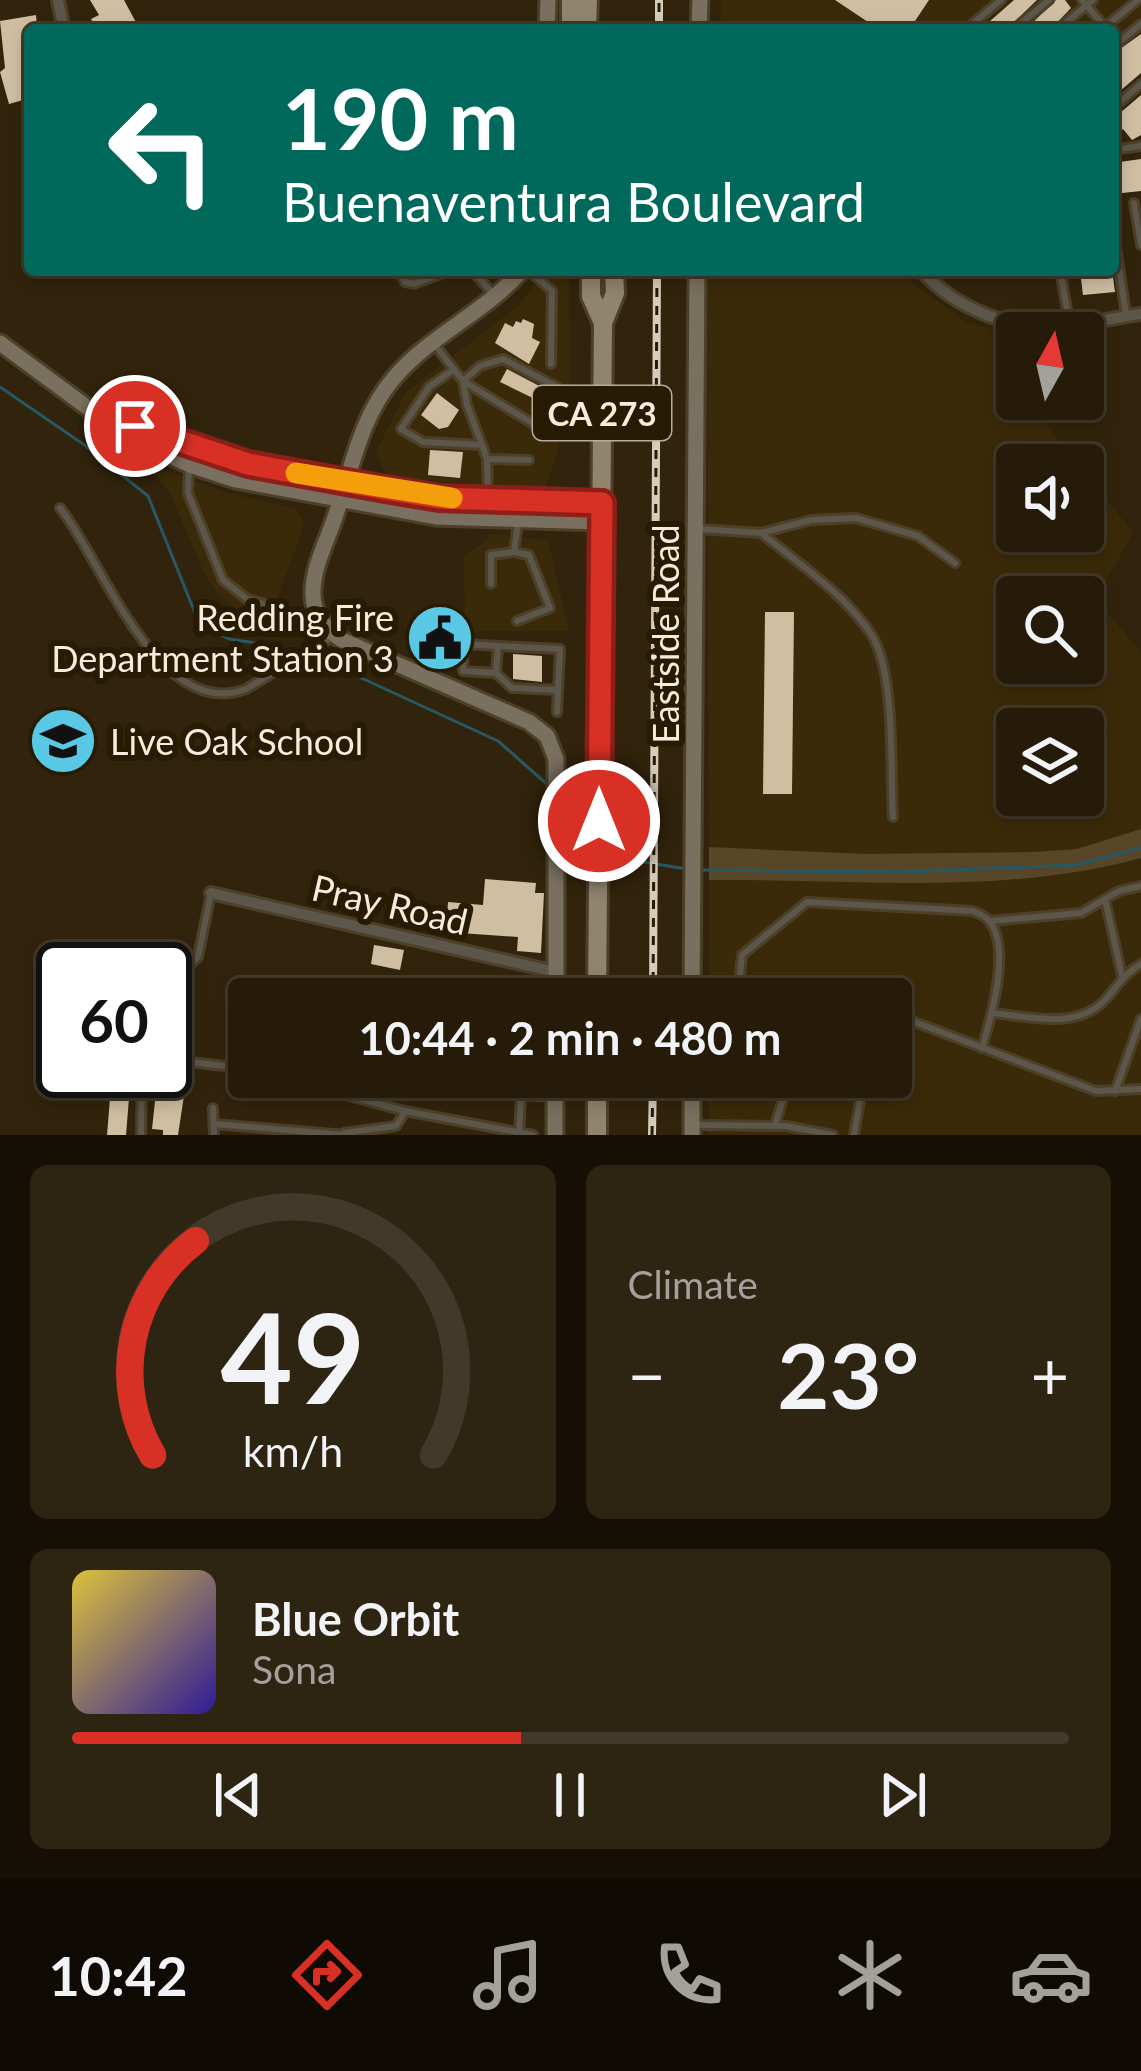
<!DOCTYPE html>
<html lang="en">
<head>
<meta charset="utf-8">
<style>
  :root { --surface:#261b09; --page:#2e2412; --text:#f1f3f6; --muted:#a4a19c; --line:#42392a; --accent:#d93025 }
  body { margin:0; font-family:Lato,sans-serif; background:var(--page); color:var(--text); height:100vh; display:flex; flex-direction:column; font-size:45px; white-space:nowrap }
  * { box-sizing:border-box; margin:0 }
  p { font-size:39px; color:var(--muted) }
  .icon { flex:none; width:66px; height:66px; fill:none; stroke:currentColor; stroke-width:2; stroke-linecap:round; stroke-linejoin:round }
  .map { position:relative; height:1135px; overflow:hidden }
  .panel { display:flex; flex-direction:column; gap:30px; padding:30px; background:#150f05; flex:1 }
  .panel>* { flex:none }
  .guide { position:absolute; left:24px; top:24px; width:1095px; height:252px; border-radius:12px; box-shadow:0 6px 18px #0003,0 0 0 3px var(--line); background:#00695c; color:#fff; overflow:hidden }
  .needle { width:78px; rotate:8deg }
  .buttons { position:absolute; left:996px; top:312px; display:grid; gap:24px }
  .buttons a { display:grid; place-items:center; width:108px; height:108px; border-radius:12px; background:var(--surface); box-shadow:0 6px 18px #0003,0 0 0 3px var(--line); font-size:60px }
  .speed { position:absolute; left:36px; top:942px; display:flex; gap:24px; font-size:60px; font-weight:700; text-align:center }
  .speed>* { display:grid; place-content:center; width:156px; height:156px; border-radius:50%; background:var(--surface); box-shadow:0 6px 18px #0003,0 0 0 3px var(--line); line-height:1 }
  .speed .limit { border:6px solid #111; border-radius:18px; background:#fff; color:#111 }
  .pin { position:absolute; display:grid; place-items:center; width:102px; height:102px; color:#fff; margin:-51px; border:6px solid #fff; border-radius:50%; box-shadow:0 3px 12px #0007 }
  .me { position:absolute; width:132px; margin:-66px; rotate:0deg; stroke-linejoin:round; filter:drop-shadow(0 0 9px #0008) }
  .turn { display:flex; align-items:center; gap:42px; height:252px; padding:0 60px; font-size:54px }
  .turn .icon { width:156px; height:156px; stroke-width:2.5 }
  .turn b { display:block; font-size:84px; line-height:102px }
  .big { font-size:90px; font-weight:700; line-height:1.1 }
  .panel .widget { flex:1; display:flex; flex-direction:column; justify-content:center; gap:18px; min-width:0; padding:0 42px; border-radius:18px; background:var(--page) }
  .panel .dial { align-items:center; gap:0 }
  .dial svg { height:312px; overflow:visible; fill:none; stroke:var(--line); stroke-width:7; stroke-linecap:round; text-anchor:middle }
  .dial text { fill:var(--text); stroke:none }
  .song { display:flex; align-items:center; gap:36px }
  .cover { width:144px; height:144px; border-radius:18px; background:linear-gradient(135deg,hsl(50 70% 55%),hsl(250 70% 35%)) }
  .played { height:12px; border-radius:6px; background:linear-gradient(90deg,var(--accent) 45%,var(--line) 45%) }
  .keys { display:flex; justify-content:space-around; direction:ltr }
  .heat { display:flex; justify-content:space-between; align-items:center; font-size:66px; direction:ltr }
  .panel .tiles { flex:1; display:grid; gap:30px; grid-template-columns:1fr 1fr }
  .widget:last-child { grid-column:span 2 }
  .trip { position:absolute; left:228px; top:978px; width:684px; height:120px; border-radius:12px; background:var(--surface); box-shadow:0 6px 18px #0003,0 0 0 3px var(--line); font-weight:700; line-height:120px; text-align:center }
  .dock { display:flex; height:192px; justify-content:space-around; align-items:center; background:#0f0b04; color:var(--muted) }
  .dock .icon { width:84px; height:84px }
  .dock .selected { color:var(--accent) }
  .dock b { font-size:54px; color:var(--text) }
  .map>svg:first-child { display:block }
  .built { fill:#3b2a09; fill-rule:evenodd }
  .green { fill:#584628 }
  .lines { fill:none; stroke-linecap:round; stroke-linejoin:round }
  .stream { stroke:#275865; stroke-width:3 }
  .building { fill:#cfbea2 }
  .lane-casing { stroke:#4d4029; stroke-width:12 }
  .street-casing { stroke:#4d4029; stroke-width:16 }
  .secondary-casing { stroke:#4d4029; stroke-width:21 }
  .primary-casing { stroke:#4d4029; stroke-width:24 }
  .lane { stroke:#5c564b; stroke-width:6 }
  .street { stroke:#5c564b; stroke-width:10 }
  .secondary { stroke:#7a705f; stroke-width:15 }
  .primary { stroke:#91846e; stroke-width:18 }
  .rail-casing { stroke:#d6ccbc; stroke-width:8 }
  .rail { stroke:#271b03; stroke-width:3; stroke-dasharray:9; stroke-linecap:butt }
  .route-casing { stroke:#8d1f18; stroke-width:30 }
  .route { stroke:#d93025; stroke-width:21 }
  .slow { stroke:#f59e0b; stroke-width:21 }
  .labels { text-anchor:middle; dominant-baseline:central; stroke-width:12; stroke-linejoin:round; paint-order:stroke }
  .shield { fill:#271b03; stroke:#b7ad9c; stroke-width:3 }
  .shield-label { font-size:33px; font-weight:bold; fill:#f5ecde }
  .poi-label { font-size:36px; fill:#f5ecde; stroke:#271b03; text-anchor:end }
  .street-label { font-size:36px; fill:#f5ecde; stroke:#271b03 }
</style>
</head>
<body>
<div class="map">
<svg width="1141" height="1135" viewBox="0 0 1141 1135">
  <rect width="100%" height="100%" fill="#32240c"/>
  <g class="built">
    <polygon points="722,0 1141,0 1141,20 1113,43 1113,30 720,30"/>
    <polygon points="546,270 569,270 570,386 565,426 545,490 393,478 383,469 376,452 406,392 518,306"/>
    <path d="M707 270H895L966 322 1017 337V399H1027L1078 465H1017V531H1083V471L1133 532 1096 599 1141 652V1135H709V1077H891V999H709ZM1017 597H1083V663H1017ZM1017 729H1083V795H1017Z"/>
    <polygon points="144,462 225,492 296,509 303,522 302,532 268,621 240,614 220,596 205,575 170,493"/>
    <polygon points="490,534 548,540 569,631 465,631 464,556 488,540"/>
  </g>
  <path class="green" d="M1141 829V858C1003 896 851 879 709 880V847L865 854 1033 852 1077 849Z"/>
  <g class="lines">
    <g class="stream">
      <polyline points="0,387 83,444 148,496 199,623 229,639 263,644 357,676 498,741 548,785"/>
      <polyline points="563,801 578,817"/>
      <polyline points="624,859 687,869"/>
      <polyline points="697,870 903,872 1076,865 1141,848"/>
    </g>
  </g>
  <g class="building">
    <polygon points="90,0 124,0 140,30 97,30 91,19 99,15"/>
    <polygon points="835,0 929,0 909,30 880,30"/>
    <polygon points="1014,0 1037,0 1006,30 980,30"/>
    <polygon points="1056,0 1065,0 1071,8 1050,30 1025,30"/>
    <polygon points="36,15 37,27 30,28 30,53 26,53 30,98 9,104 0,72 5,68 0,21"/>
    <polygon points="1141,34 1141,73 1113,97 1113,54"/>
    <polygon points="1141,95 1141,135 1132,140 1123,129 1113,139 1113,119"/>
    <polygon points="1141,159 1141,191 1113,194 1113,163"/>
    <polygon points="1080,270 1112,270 1115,292 1083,295"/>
    <polygon points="523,319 534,324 532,338 540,342 529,364 495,343 505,323 513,327 516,321 521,323"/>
    <polygon points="507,369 545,389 539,401 500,382"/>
    <polygon points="437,393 459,410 448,427 439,429 421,415"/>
    <polygon points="430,450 463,452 460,478 428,475"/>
    <polygon points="765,612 794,612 792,794 763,794"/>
    <polygon points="423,617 457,618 456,660 423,659"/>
    <polygon points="513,654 542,656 542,682 513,679"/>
    <polygon points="485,879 536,883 535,893 544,893 541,953 517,951 518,937 446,932 448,902 483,905"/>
    <polygon points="374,945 404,950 400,970 371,964"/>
    <polygon points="510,977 531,979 529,999 497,999 499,988 509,989"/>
    <polygon points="158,1073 187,1076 178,1135 163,1135 163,1130 152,1129"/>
    <polygon points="382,1077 432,1077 429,1100 419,1099 420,1087 382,1084"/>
    <polygon points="102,1086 130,1086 126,1135 107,1135 110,1098 103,1098"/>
  </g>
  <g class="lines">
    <defs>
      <g id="lane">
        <polyline points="1082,0 1105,27 1102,30"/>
        <polyline points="1105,27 1138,0"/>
        <polyline points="965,30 1001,0"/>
        <polyline points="1013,30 1049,0"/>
        <polyline points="1057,30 1093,0"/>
        <polyline points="1113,47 1141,24"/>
        <polyline points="1113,108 1141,84"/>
        <polyline points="1113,150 1141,146"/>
        <polyline points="1134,203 1141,245"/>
        <polyline points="1115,241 1126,314"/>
        <polyline points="399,270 405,282 414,284 451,270"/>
        <polyline points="472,270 494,295"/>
        <polyline points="528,270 552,291 551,364"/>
        <polyline points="1060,270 1070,326"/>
        <polyline points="434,344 463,381 540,428 554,420 557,387 503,359 480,366 463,381 467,405 482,445 423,442 401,429 429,387 454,369"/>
        <polyline points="482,445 487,459 488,499"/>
        <polyline points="487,459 529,460"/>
        <polyline points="189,469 188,493 223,580 247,599 316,619"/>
        <path d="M60 508C101 558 158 723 246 689L332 637"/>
        <polyline points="699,529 761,533 811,520 856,518 918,536 955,563"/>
        <path d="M761 533C798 563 844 593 871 634 896 672 890 770 893 817"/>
        <polyline points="491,584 491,555 514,552"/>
        <polyline points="517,621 550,608 529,555 514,552 518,523"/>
        <polygon points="464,644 498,646 496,673 463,671"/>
        <polyline points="498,646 560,649 557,712"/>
        <polyline points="496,673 512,688 558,690"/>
        <polyline points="1105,899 1122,976"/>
        <polyline points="990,921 1081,913 1119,891 1141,886"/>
        <polyline points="142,968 163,969"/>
        <polyline points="165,969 184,970 198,957 211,893"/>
        <polyline points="696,986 821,987 853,999"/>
        <path d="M739 986 742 955 807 902 973 911C979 914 986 916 990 922 1011 949 991 1018 982 1048"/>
        <polyline points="891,1013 1096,1091 1141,1089"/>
        <path d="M993 1013C1030 1017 1078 1030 1106 999 1119 984 1124 974 1141 964"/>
        <polyline points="165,1059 249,1069"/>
        <polyline points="279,1077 405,1111 533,1135"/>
        <polyline points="1115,1091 1141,1019"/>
        <polyline points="521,1095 553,1097"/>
        <polyline points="213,1108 214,1135"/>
        <polyline points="214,1124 345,1135"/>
        <polyline points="695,1125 786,1126 833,1135"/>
        <polyline points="775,1125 790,1077"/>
        <polyline points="344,1133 396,1126 405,1112"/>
        <polyline points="141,1135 142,1071"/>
        <polyline points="519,1135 522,1077"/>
        <polyline points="854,1135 864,1077"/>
      </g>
      <g id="street">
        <polyline points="58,0 64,30"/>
        <path d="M921 270C954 308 1015 333 1066 327 1091 324 1116 317 1141 314"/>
        <polyline points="211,893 556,972"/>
      </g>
      <g id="secondary">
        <polyline points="547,30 548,0"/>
        <polyline points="699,30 700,0"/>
        <path d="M522 270C485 313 430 335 394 378 361 416 352 468 336 514 328 540 312 567 313 595 313 614 327 630 342 640L529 722 547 736 556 759V999"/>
        <polyline points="0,343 126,436 190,465 236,480 436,517 601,522"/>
        <path d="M104 411C207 460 322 484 435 497 489 504 547 501 601 503"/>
        <polyline points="692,999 697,270"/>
        <polyline points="555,1135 555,1077"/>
        <polyline points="692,1135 692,1077"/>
      </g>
      <g id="primary">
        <polyline points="571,30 571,0"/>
        <polyline points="587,30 588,0"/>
        <polyline points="591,270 591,296 603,323"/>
        <polyline points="597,999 603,323 615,293 614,270"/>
        <polyline points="597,1077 597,1135"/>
      </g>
    </defs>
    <use href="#lane" class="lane-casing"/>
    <use href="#street" class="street-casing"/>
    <use href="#secondary" class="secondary-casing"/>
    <use href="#primary" class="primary-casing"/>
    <use href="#lane" class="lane"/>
    <use href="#street" class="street"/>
    <use href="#secondary" class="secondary"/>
    <use href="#primary" class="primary"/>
    <defs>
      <g id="rail">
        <polyline points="659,30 659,0"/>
        <polyline points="653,999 657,270"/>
        <polyline points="652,1135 653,1077"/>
      </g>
    </defs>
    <use href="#rail" class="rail-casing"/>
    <use href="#rail" class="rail"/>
  </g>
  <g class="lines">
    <defs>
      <polyline id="route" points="135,426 248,464 385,489 439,498 602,503 599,821"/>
    </defs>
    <use href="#route" class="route-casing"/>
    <use href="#route" class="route"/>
    <polyline class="slow" points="296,473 452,498"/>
  </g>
  <defs>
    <symbol id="civic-disc" viewBox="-11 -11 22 22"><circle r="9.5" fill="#59c8e4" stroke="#271b03"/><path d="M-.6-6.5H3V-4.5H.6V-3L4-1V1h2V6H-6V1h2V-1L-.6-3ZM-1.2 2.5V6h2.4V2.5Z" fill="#111"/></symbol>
    <symbol id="school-disc" viewBox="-11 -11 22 22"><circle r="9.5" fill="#59c8e4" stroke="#271b03"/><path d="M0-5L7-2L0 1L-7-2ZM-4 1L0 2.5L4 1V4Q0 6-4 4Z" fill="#111"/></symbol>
  </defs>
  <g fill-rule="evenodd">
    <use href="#civic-disc" x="402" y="600" width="76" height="76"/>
    <use href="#school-disc" x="25" y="703" width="76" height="76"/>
  </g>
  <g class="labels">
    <rect class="shield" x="533" y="386" width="138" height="54" rx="9"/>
    <g class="shield-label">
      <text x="602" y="413">CA 273</text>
    </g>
    <g class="poi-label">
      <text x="394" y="617">Redding Fire<tspan x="394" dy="41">Department Station 3</tspan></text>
      <text x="110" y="741" text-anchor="start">Live Oak School</text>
    </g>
    <g class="street-label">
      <text transform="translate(665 634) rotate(-90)">Eastside Road</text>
      <text transform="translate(390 904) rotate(13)">Pray Road</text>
    </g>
  </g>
</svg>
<div class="buttons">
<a><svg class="needle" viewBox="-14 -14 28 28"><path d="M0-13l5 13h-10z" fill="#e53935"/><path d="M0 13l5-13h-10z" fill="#a4a19c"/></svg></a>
<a><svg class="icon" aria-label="sound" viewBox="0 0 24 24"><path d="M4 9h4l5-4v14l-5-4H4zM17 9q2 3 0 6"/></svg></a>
<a><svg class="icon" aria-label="search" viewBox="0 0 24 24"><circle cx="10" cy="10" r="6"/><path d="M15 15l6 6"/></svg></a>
<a><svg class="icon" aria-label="layers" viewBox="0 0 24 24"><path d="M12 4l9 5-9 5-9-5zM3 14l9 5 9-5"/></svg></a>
</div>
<div class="speed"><div class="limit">60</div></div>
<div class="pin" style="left:135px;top:426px;background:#d93025"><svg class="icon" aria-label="arrive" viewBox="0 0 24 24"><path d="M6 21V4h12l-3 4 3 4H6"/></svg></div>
<svg class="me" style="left:599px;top:821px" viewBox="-20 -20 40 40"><circle r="17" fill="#d93025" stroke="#fff" stroke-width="3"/><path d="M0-11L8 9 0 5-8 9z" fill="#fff"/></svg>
<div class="trip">10:44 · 2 min · 480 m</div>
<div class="guide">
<div class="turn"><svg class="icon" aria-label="left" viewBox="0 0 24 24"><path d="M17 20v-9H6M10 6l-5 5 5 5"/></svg><div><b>190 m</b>Buenaventura Boulevard</div></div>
</div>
</div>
<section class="panel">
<div class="tiles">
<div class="widget dial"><svg viewBox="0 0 100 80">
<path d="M14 69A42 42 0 1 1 86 69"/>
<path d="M14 69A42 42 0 0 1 25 14" stroke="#d93025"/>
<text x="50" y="56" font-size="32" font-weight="700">49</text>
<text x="50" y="72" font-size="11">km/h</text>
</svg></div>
<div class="widget"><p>Climate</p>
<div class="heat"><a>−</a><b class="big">23°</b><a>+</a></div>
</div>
<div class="widget">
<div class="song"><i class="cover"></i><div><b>Blue Orbit</b><p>Sona</p></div></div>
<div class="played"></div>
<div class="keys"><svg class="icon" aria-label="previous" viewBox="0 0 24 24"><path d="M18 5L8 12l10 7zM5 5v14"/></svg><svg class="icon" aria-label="pause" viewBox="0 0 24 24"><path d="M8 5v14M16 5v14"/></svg><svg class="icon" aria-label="next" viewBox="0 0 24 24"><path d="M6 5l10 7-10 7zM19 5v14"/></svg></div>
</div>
</div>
</section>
<nav class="dock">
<b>10:42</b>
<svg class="icon selected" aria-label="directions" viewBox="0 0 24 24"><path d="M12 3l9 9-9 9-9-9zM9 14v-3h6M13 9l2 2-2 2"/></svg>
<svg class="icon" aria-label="music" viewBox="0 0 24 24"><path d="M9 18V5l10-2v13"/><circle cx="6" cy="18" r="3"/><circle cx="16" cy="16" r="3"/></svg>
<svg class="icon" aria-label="phone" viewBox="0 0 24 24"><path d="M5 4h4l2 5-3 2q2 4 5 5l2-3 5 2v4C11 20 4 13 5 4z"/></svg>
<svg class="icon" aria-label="climate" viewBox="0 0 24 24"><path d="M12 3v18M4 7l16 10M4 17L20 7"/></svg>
<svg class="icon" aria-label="car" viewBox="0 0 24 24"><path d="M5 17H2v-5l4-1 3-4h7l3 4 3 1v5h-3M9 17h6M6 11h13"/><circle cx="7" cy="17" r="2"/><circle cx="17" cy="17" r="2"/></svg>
</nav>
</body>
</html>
